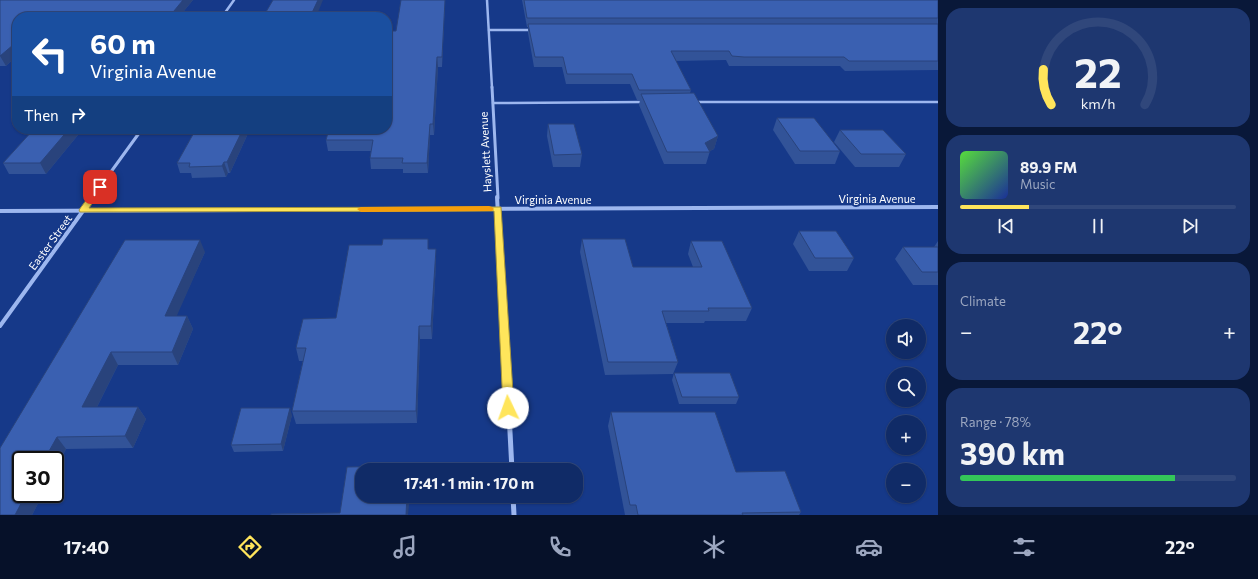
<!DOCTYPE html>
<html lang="en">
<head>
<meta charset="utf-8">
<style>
  :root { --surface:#102b67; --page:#1e3770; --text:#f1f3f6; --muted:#9ca7c0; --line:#30477b; --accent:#ffe55b }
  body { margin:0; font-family:Commissioner,sans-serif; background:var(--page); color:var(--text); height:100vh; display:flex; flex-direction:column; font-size:15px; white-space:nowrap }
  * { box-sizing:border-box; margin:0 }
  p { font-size:13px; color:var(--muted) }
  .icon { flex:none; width:22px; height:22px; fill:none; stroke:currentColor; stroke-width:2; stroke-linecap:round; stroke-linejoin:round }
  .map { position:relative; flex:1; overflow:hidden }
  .details { display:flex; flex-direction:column; gap:8px; padding:8px; background:#091839; width:320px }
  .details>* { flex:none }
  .guide { position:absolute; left:12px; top:12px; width:380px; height:122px; border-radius:16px; box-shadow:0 1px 3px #0004,0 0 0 1px var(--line); background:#1a4fa0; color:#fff; overflow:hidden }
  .tools { position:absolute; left:886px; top:319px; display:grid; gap:8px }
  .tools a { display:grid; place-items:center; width:40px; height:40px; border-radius:50%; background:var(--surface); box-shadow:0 1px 3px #0004,0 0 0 1px var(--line); font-size:20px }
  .speed { position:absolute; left:12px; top:451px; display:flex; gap:8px; font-size:20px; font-weight:700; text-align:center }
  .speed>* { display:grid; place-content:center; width:52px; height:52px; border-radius:50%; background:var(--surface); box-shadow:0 1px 3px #0004,0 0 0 1px var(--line); line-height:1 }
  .speed .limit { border:2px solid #111; border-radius:6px; background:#fff; color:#111 }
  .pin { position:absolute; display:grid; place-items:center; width:34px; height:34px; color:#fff; margin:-17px; border-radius:8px; box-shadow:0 2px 6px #0006 }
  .me { position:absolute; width:44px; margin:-22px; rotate:357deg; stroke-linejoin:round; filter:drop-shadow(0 0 3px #0008) }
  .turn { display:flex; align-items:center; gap:14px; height:84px; padding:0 12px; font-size:18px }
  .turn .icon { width:52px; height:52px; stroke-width:2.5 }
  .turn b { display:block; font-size:28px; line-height:34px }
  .then { display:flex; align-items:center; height:38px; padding:0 12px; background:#0003; gap:8px; font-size:15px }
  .big { font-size:30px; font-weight:700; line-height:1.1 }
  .details .widget { flex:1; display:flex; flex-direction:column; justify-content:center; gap:6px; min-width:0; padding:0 14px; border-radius:16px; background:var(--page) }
  .details .dial { align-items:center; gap:0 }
  .dial svg { height:104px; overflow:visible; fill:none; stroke:var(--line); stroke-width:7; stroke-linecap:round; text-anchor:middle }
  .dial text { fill:var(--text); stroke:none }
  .song { display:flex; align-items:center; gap:12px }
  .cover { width:48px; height:48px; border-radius:6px; background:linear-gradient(135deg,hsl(110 70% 55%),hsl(230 70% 35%)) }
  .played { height:4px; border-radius:2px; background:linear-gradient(90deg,var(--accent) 25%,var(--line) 25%) }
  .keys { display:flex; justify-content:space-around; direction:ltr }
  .heat { display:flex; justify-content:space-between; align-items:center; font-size:22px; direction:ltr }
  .charge { height:6px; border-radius:3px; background:linear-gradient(90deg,#34c759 78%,var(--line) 0) }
  .trip { position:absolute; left:355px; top:463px; width:228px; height:40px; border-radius:16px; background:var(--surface); box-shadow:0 1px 3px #0004,0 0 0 1px var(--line); font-weight:700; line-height:40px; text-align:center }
  .tab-bar { display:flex; height:64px; justify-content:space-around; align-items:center; background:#061129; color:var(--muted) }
  .tab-bar .icon { width:28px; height:28px }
  .tab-bar .active { color:var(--accent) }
  .tab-bar b { font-size:18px; color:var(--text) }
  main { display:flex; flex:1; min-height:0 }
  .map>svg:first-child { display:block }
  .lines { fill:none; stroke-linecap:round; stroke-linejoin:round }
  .service { stroke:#9db7ef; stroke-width:2.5 }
  .minor-far3 { stroke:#9db7ef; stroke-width:2.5 }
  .minor-far2 { stroke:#9db7ef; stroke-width:3 }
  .minor-far1 { stroke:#9db7ef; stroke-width:4 }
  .minor { stroke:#9db7ef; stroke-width:5 }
  .tertiary { fill:#9db7ef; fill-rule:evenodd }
  .wall { fill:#325398 }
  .shaded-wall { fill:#29437c }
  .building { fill:#3a60b1; stroke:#29437c }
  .route { fill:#ffe55b; stroke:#a6953b }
  .slow { fill:#f59e0b }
  .labels { text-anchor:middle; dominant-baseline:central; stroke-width:4; stroke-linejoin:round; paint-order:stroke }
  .street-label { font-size:11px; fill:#fff; stroke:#163989 }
</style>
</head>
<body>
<main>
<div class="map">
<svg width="938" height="515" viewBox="0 0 938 515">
  <rect width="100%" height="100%" fill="#163989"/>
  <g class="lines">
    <g class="service">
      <polyline points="696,102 938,102"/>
      <polyline points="493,103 643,102"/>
    </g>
    <g class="minor-far3">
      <polyline points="487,0 492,88"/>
      <polyline points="222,17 234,0"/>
      <polyline points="489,30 532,30"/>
    </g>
    <g class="minor-far2">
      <polyline points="492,87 498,198"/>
      <polyline points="92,198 142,129"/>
    </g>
    <g class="minor-far1">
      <polyline points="497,197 505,338"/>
      <polyline points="0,326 93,197"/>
    </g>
    <g class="minor">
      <polyline points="505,337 512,470"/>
      <polyline points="513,496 514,515"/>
    </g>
    <polygon class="tertiary" points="938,205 938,209 0,213 0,209"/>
  </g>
  <g class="wall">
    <polygon points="0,0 193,0 179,17 17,17 17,56 6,66 0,66"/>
    <polygon points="445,0 442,67 438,67 434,135 430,135 428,173 403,173 403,169 371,169 370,158 371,151 328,151 326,140 396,31"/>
    <polygon points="522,0 938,0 938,70 845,71 840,66 729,66 726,60 676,61 691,90 690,93 718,136 714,149 710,151 706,164 664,164 639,105 640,100 637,100 630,84 566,84 562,67 534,67 528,33 528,27 527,27"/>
    <polygon points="777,118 840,151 835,164 795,164 773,130"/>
    <polygon points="548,124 582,154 580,167 553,167 547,136"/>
    <polygon points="34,129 88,129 87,130 84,130 78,135 46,174 9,174 3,163"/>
    <polygon points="196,129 250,129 230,173 228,173 226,177 192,178 191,173 180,173 177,163"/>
    <polygon points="840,130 906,154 899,167 855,167 834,142"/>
    <polygon points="799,231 854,258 847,271 809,271 793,244"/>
    <polygon points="582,239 633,267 693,267 688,254 691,241 752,308 746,321 705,321 704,323 666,323 678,362 673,374 605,375 580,252"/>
    <polygon points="938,241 938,285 913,285 895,259 903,247 934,247"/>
    <polygon points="429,249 436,249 436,262 432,339 420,339 417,423 296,424 292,411 303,361 299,361 296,348"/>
    <polygon points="205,252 176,316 187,316 193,329 178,365 118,365 97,407 138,407 146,419 133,448 66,449 55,471 55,460 43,494 32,515 0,515 0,448"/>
    <polygon points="674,373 739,397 736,404 679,404 672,380"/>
    <polygon points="611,412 736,472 801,512 799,515 625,515 608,426"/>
    <polygon points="292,415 283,451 234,452 231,445"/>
  </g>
  <g class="shaded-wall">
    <polygon points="183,0 193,0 179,17 169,17"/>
    <polygon points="318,0 323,0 316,17 310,17"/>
    <polygon points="445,0 442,67 442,57"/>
    <polygon points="13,45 17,53 17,56 6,66 0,56"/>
    <polygon points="437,57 438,67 434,135 433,124"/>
    <polygon points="430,124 430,135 428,173 427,163"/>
    <polygon points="69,129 84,129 84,130 78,135 46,174 40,163"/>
    <polygon points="243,129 250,129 230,173 227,162"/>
    <polygon points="718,136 714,149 708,152 705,143"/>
    <polygon points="224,162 228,173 226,177 222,166"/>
    <polygon points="200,240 205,252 171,329 165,316"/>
    <polygon points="436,249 436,262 432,339 431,326"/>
    <polygon points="187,316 193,329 178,365 172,352"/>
    <polygon points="419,326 420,339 417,423 416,411"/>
    <polygon points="111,352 118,365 91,419 82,407"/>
    <polygon points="138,407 146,419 133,448 125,436"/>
    <polygon points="290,408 292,415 283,451 281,444"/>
    <polygon points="57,437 66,449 55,471 55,460 44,460"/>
    <polygon points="26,494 43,494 32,515 15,515"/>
    <polygon points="407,496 410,496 408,515 406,515"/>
  </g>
  <g class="building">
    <polygon points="0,0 183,0 169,17 17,17 17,45 13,45 0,56"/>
    <polygon points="273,0 318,0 310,17 263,17"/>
    <polygon points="401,0 445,0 442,57 437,57 433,124 430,124 427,163 402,163 403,158 370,158 373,140 326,140 329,129 387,129 387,31 396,31"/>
    <polygon points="524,0 938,0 938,18 527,18"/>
    <polygon points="528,24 938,24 938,61 849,61 844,57 744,57 732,56 729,51 671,51 691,90 639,90 632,74 567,74 563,57 535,57"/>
    <polygon points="694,93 718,136 705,143 710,152 667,152 641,94"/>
    <polygon points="777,118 814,118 840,151 800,151"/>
    <polygon points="548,124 574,124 582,154 554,155"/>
    <polygon points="34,129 69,129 40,163 3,163"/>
    <polygon points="196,129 243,129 227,162 224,162 222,166 189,167 190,163 177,163"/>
    <polygon points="840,130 883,130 906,154 861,154"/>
    <polygon points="799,231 836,231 854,258 815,258"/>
    <polygon points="383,239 428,239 428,249 436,249 431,326 419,326 416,411 292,411 306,348 296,348 303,319 336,318 349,245 382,245"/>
    <polygon points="582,239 625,239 633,267 702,267 691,241 722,241 752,308 708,308 709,311 662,311 678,362 608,362"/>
    <polygon points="125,240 200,240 165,316 187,316 172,352 111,352 82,407 138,407 125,436 57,437 44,460 21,460 21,494 26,494 15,515 0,515 0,448"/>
    <polygon points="903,247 938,247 938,272 922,272"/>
    <polygon points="674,373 730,373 739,397 682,397"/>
    <polygon points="241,408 290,408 281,444 231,445"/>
    <polygon points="611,412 715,412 736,472 785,471 801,512 742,513 743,515 638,515 636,505 630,505"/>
    <polygon points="409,466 409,470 362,470 362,496 407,496 406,515 271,515 271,514 340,513 347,467"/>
  </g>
  <polygon class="route" points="97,185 103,185 104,187 89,208 501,207 514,408 513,412 508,413 504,412 503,408 494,211 80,212 79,210"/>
  <polygon class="slow" points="489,206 492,207 494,209 492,211 361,212 357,209 361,207"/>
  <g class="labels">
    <g class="street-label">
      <text transform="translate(485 152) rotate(-93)">Hayslett Avenue</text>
      <text x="877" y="198">Virginia Avenue</text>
      <text x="553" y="199">Virginia Avenue</text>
      <text transform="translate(50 242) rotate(-54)">Easter Street</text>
    </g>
  </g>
</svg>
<div class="tools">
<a><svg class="icon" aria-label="sound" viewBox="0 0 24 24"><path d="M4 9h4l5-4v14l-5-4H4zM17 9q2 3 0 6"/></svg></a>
<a><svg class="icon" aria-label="search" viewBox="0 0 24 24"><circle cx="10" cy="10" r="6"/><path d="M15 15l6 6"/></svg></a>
<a>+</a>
<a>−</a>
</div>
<div class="speed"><div class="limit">30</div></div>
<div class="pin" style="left:100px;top:187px;background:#d93025"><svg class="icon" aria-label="arrive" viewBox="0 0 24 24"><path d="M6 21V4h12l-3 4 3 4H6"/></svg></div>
<svg class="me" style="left:508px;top:408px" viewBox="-20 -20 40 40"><circle r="19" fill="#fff"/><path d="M0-13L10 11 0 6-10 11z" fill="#ffe55b"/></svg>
<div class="trip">17:41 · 1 min · 170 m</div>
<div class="guide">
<div class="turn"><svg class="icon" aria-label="left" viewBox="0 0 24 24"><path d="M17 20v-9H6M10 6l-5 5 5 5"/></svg><div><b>60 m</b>Virginia Avenue</div></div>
<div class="then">Then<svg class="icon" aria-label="right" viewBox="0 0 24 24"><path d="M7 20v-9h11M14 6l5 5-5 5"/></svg></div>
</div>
</div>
<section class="details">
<div class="widget dial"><svg viewBox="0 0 100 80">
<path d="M14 69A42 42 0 1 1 86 69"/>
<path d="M14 69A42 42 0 0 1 8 42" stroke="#ffe55b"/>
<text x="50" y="56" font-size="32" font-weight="700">22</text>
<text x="50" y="72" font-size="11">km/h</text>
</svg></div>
<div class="widget">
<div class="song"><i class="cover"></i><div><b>89.9 FM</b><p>Music</p></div></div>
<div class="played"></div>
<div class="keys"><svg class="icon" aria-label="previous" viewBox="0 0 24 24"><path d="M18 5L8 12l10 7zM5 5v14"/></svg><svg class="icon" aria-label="pause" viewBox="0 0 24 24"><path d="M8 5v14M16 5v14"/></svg><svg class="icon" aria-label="next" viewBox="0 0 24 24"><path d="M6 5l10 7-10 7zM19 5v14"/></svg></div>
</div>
<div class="widget"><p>Climate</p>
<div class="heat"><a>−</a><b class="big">22°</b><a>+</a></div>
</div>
<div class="widget"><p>Range · 78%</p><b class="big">390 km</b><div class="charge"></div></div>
</section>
</main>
<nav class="tab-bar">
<b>17:40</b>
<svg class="icon active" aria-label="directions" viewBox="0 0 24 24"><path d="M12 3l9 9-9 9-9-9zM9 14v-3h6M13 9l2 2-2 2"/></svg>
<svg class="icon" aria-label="music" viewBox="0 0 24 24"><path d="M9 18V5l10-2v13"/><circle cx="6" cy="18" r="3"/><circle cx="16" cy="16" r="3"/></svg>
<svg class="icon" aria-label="phone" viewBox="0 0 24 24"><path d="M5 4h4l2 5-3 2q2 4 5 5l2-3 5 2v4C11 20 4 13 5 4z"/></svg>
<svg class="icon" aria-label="climate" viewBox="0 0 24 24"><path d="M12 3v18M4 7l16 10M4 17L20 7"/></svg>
<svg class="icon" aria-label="car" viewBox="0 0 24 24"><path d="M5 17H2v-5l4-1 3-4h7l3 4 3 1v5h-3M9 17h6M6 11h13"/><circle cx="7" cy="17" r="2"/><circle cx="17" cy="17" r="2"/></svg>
<svg class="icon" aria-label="filters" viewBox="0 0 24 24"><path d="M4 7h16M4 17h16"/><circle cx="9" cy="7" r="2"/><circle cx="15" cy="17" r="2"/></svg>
<b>22°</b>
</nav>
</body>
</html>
